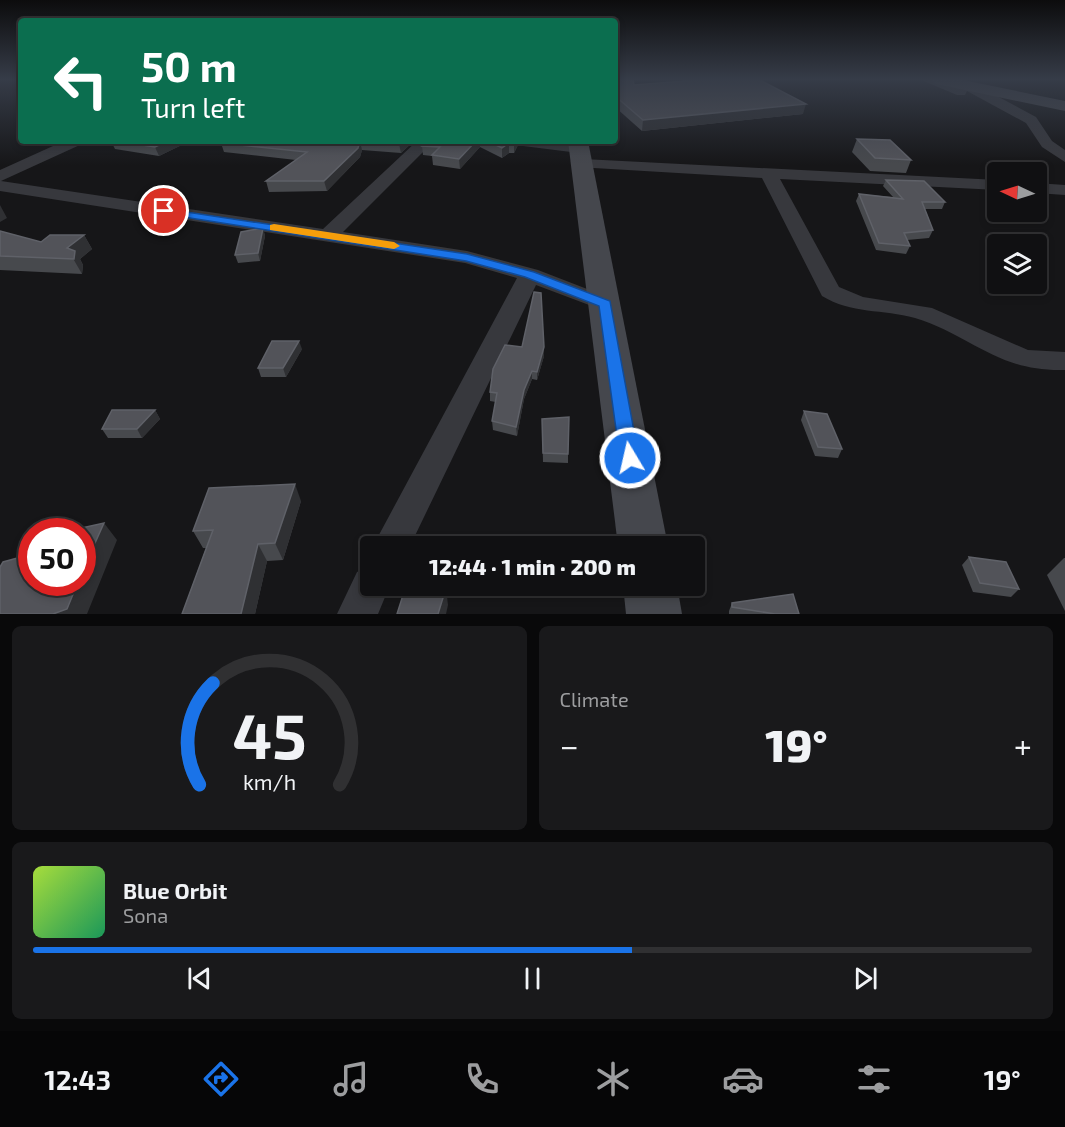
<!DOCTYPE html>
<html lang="en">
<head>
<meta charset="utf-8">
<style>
  :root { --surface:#101012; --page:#19191b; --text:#f1f3f6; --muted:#9c9d9f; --line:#303032; --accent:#1a73e8 }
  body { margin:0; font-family:"Exo 2",sans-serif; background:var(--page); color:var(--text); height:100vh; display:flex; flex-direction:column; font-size:22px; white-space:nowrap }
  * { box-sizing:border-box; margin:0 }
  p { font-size:20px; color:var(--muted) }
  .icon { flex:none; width:33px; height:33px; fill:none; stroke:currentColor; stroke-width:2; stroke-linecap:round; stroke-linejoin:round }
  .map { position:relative; height:614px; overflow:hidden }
  .side { display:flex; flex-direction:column; gap:12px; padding:12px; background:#09090a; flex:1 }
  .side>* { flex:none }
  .hud { position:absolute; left:18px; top:18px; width:600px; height:126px; border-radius:6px; box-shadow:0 3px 9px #0003,0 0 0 2px var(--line); background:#0b6e4f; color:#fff; overflow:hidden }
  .needle { width:39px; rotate:274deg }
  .controls { position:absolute; left:987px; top:162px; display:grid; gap:12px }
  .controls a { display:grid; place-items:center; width:60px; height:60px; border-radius:6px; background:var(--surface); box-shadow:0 3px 9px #0003,0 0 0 2px var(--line); font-size:30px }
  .speed { position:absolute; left:18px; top:518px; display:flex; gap:12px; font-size:30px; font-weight:700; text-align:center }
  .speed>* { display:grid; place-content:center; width:78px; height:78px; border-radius:50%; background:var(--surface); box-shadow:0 3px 9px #0003,0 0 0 2px var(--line); line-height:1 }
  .speed .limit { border:9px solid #d22; background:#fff; color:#111 }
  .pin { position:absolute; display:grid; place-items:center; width:51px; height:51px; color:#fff; margin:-26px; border:3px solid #fff; border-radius:50%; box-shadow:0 2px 6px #0007 }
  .me { position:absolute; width:66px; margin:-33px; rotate:351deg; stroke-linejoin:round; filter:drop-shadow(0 0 4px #0008) }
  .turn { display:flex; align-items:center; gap:21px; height:126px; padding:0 24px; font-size:27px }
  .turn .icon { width:78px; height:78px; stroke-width:2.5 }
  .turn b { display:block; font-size:42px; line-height:51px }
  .big { font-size:45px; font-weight:800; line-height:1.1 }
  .side .card { flex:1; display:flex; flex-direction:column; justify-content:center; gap:9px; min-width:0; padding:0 21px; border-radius:9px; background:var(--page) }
  .side .dial { align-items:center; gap:0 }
  .dial svg { height:156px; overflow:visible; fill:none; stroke:var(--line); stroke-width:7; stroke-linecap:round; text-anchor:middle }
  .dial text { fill:var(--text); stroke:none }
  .song { display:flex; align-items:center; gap:18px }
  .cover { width:72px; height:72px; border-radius:9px; background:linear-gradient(135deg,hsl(80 70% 55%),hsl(150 70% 35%)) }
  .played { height:6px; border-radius:3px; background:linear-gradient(90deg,var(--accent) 60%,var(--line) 60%) }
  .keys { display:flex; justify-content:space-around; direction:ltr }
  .heat { display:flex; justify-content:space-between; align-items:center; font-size:33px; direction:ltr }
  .side .tiles { flex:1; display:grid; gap:12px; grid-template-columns:1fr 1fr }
  .card:last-child { grid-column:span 2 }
  .trip { position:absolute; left:360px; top:536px; width:345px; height:60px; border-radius:6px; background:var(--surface); box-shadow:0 3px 9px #0003,0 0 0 2px var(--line); font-weight:800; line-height:60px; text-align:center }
  .tab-bar { display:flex; height:96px; justify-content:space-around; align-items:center; background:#060607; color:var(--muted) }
  .tab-bar .icon { width:42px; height:42px }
  .tab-bar .current { color:var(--accent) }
  .tab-bar b { font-size:27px; color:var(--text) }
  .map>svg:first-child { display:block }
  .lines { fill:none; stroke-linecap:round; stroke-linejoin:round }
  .street { fill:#37383d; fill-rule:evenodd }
  .secondary { fill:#45474d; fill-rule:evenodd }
  .wall { fill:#47494d }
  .shaded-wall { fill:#2f3033 }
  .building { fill:#525359; stroke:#5f6168; stroke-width:1.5 }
  .route { fill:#1a73e8; stroke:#114b97; stroke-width:1.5 }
  .slow { fill:#f59e0b }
</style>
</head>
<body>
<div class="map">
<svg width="1065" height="614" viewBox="0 0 1065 614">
  <rect width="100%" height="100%" fill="#161618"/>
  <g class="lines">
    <g class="street">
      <polygon points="919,79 935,79 958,87 953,79 965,79 1036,117 1052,141 1065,150 1065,162 1042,147 1026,123 967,91 965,95 957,95"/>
      <polygon points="64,141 85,141 82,144 1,181 323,229 417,141 434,141 343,232 467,251 538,270 613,299 617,304 613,309 605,311 536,285 410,546 373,546 517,278 465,263 0,191 0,170"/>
      <polygon points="515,141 560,141 584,145 587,148 579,153 523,146"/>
      <path d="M583 159 998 180V190L780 179 839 287 863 297 932 308 1028 350 1065 352V370C997 372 973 336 915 318 883 309 851 314 822 296L762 178 577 167 575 164 577 161Z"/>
      <polygon points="1036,183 1065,185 1065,195 1036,193"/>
      <polygon points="370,566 370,585 390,585 378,614 337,614 357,572"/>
    </g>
    <g class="secondary">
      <polygon points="928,79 958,79 1065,101 1065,111 936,84"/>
      <polygon points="568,141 588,141 668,546 618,546"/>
      <polygon points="623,585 677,585 682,614 626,614"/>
    </g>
  </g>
  <g class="wall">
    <polygon points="615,79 634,85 803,114 642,131 615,107"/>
    <polygon points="857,139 911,160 906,173 870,171 852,152"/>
    <polygon points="111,141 190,141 159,156 115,149"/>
    <polygon points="224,141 414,141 401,153 362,150 360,157 327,191 269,192 266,181 296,160 224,152 221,143"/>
    <polygon points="427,141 518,141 518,145 514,153 509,153 502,158 480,147 460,169 433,165 432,156 423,155 422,146"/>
    <polygon points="886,180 945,202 942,209 925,209 933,230 929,238 907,240 910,246 906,254 876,250 856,201 859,194 893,197 883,186"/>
    <polygon points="263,228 265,236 260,261 238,263 235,255"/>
    <polygon points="0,231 41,242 84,235 92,249 80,259 83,265 82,274 0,270"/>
    <polygon points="302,349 286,377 261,377 258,368"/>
    <polygon points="544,356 537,380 532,379 524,399 517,436 493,430 492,421 496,402 490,401 490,392"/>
    <polygon points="155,410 160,419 142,438 108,438 102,429"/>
    <polygon points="804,411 842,449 838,458 815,456 801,420"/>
    <polygon points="542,419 568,454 568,463 543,462"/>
    <polygon points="301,501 283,560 267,561 255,614 182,614 206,548 203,548 193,531"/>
    <polygon points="969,557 1019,589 1011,597 973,592 962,565"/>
    <polygon points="1064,558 1065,558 1065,611 1047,575"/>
    <polygon points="732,603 799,614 729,614 729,611"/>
  </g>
  <g class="shaded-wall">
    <polygon points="806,104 803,114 642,131 643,120"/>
    <polygon points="168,141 190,141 159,156 155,147"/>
    <polygon points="360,141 362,150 360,157 327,191 324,181"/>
    <polygon points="403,141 414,141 401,153 399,144"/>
    <polygon points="476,141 480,141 480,147 460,169 459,159"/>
    <polygon points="515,141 518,141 518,145 514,153 514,143"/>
    <polygon points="509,143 509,153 502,158 502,148"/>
    <polygon points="0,205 7,218 0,222"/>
    <polygon points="263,228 265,236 260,261 258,253"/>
    <polygon points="84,235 92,249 80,259 83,265 82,274 67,248"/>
    <polygon points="299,341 302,349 286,377 283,368"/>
    <polygon points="544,347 544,356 537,380 537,372"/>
    <polygon points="532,371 532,379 524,399 517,436 516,427 524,390"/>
    <polygon points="155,410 160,419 142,438 137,429"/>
    <polygon points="295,484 301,501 283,560 275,543"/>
    <polygon points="104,523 117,540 87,614 53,614 78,582 82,582 82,572"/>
    <polygon points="258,544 267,561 255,614 241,614"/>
    <polygon points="446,588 448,605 446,614 438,614"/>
  </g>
  <g class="building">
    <polygon points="615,79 633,79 634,85 710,79 758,79 806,104 643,120 615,96"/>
    <polygon points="857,139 890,140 911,160 875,158"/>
    <polygon points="117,141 168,141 155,147"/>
    <polygon points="224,141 360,141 358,148 324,181 266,181 307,152 221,143"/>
    <polygon points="368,141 403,141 399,144"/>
    <polygon points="427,141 476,141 459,159 432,155 440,147 422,146"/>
    <polygon points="487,141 515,141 514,143 509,143 502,148"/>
    <polygon points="886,180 924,181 945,202 922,202 933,230 904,233 910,246 879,243 859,194 903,199"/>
    <polygon points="263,228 258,253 235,255 241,232"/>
    <polygon points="0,231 41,242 50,235 84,235 67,248 75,251 74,259 0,256"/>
    <polygon points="534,292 541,293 544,347 537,372 532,371 524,390 516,427 492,421 497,393 490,392 493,369 505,345 522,347"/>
    <polygon points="272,341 299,341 283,368 258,368"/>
    <polygon points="112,410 155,410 137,429 102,429"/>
    <polygon points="804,411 827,414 842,449 818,447"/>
    <polygon points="569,417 568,454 543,453 542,419"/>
    <polygon points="295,484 275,543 258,544 241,614 182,614 213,530 193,531 209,488"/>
    <polygon points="104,523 82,572 82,531 68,531"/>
    <polygon points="32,554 32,582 78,582 67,609 53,614 0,614 0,567 3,562"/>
    <polygon points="969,557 1006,562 1019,589 980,583"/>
    <polygon points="446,588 438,614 397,614 404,592"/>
    <polygon points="793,594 799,614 775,614 732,607 732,603"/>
  </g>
  <linearGradient id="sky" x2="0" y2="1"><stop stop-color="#0c0c0d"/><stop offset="0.48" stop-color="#363c48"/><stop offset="1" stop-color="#363c48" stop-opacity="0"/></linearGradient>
  <rect width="1065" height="165" fill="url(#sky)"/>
  <polygon class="route" points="160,208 467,254 534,272 610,301 639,458 636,463 630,465 623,463 620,458 599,306 525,277 466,261 164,214 160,213"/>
  <polygon class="slow" points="274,224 394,242 400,246 394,249 270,230 270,225"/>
</svg>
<div class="controls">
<a><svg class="needle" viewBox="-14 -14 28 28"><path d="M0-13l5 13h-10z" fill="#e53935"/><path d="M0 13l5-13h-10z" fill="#9c9d9f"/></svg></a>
<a><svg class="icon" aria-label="layers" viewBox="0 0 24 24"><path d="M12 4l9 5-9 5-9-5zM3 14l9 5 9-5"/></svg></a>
</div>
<div class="speed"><div class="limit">50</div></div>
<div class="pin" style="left:164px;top:211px;background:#d93025"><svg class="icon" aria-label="arrive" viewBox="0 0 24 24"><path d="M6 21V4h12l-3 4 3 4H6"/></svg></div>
<svg class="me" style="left:630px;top:458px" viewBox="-20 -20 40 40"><circle r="17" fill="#1a73e8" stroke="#fff" stroke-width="3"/><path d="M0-11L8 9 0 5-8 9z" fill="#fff"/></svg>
<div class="trip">12:44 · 1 min · 200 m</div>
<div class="hud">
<div class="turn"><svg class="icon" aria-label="left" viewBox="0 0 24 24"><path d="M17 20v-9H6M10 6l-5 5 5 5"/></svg><div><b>50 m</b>Turn left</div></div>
</div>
</div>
<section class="side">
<div class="tiles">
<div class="card dial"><svg viewBox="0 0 100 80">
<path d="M14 69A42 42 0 1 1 86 69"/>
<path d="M14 69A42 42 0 0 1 21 17" stroke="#1a73e8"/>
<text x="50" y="56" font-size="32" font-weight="700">45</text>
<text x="50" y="72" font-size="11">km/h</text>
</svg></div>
<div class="card"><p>Climate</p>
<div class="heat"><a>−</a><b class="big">19°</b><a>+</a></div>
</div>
<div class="card">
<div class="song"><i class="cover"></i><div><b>Blue Orbit</b><p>Sona</p></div></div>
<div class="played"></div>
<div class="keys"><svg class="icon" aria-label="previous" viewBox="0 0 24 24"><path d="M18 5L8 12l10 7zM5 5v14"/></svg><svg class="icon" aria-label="pause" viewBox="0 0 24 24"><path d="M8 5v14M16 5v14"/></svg><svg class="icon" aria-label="next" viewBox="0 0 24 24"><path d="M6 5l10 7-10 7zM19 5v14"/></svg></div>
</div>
</div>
</section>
<nav class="tab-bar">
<b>12:43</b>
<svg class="icon current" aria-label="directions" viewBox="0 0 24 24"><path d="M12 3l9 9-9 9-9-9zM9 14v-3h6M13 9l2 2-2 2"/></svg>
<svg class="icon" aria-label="music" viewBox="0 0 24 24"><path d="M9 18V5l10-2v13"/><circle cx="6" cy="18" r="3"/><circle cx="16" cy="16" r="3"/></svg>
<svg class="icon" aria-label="phone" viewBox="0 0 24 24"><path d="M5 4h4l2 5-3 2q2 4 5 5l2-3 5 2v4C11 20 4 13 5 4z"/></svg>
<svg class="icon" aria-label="climate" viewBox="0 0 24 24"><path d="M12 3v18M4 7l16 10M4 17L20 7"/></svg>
<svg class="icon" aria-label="car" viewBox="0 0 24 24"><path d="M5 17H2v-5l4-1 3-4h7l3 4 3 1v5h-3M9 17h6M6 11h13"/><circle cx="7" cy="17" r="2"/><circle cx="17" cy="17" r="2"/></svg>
<svg class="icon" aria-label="filters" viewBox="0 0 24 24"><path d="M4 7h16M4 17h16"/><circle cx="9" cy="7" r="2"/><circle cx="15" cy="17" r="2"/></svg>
<b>19°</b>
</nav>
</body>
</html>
